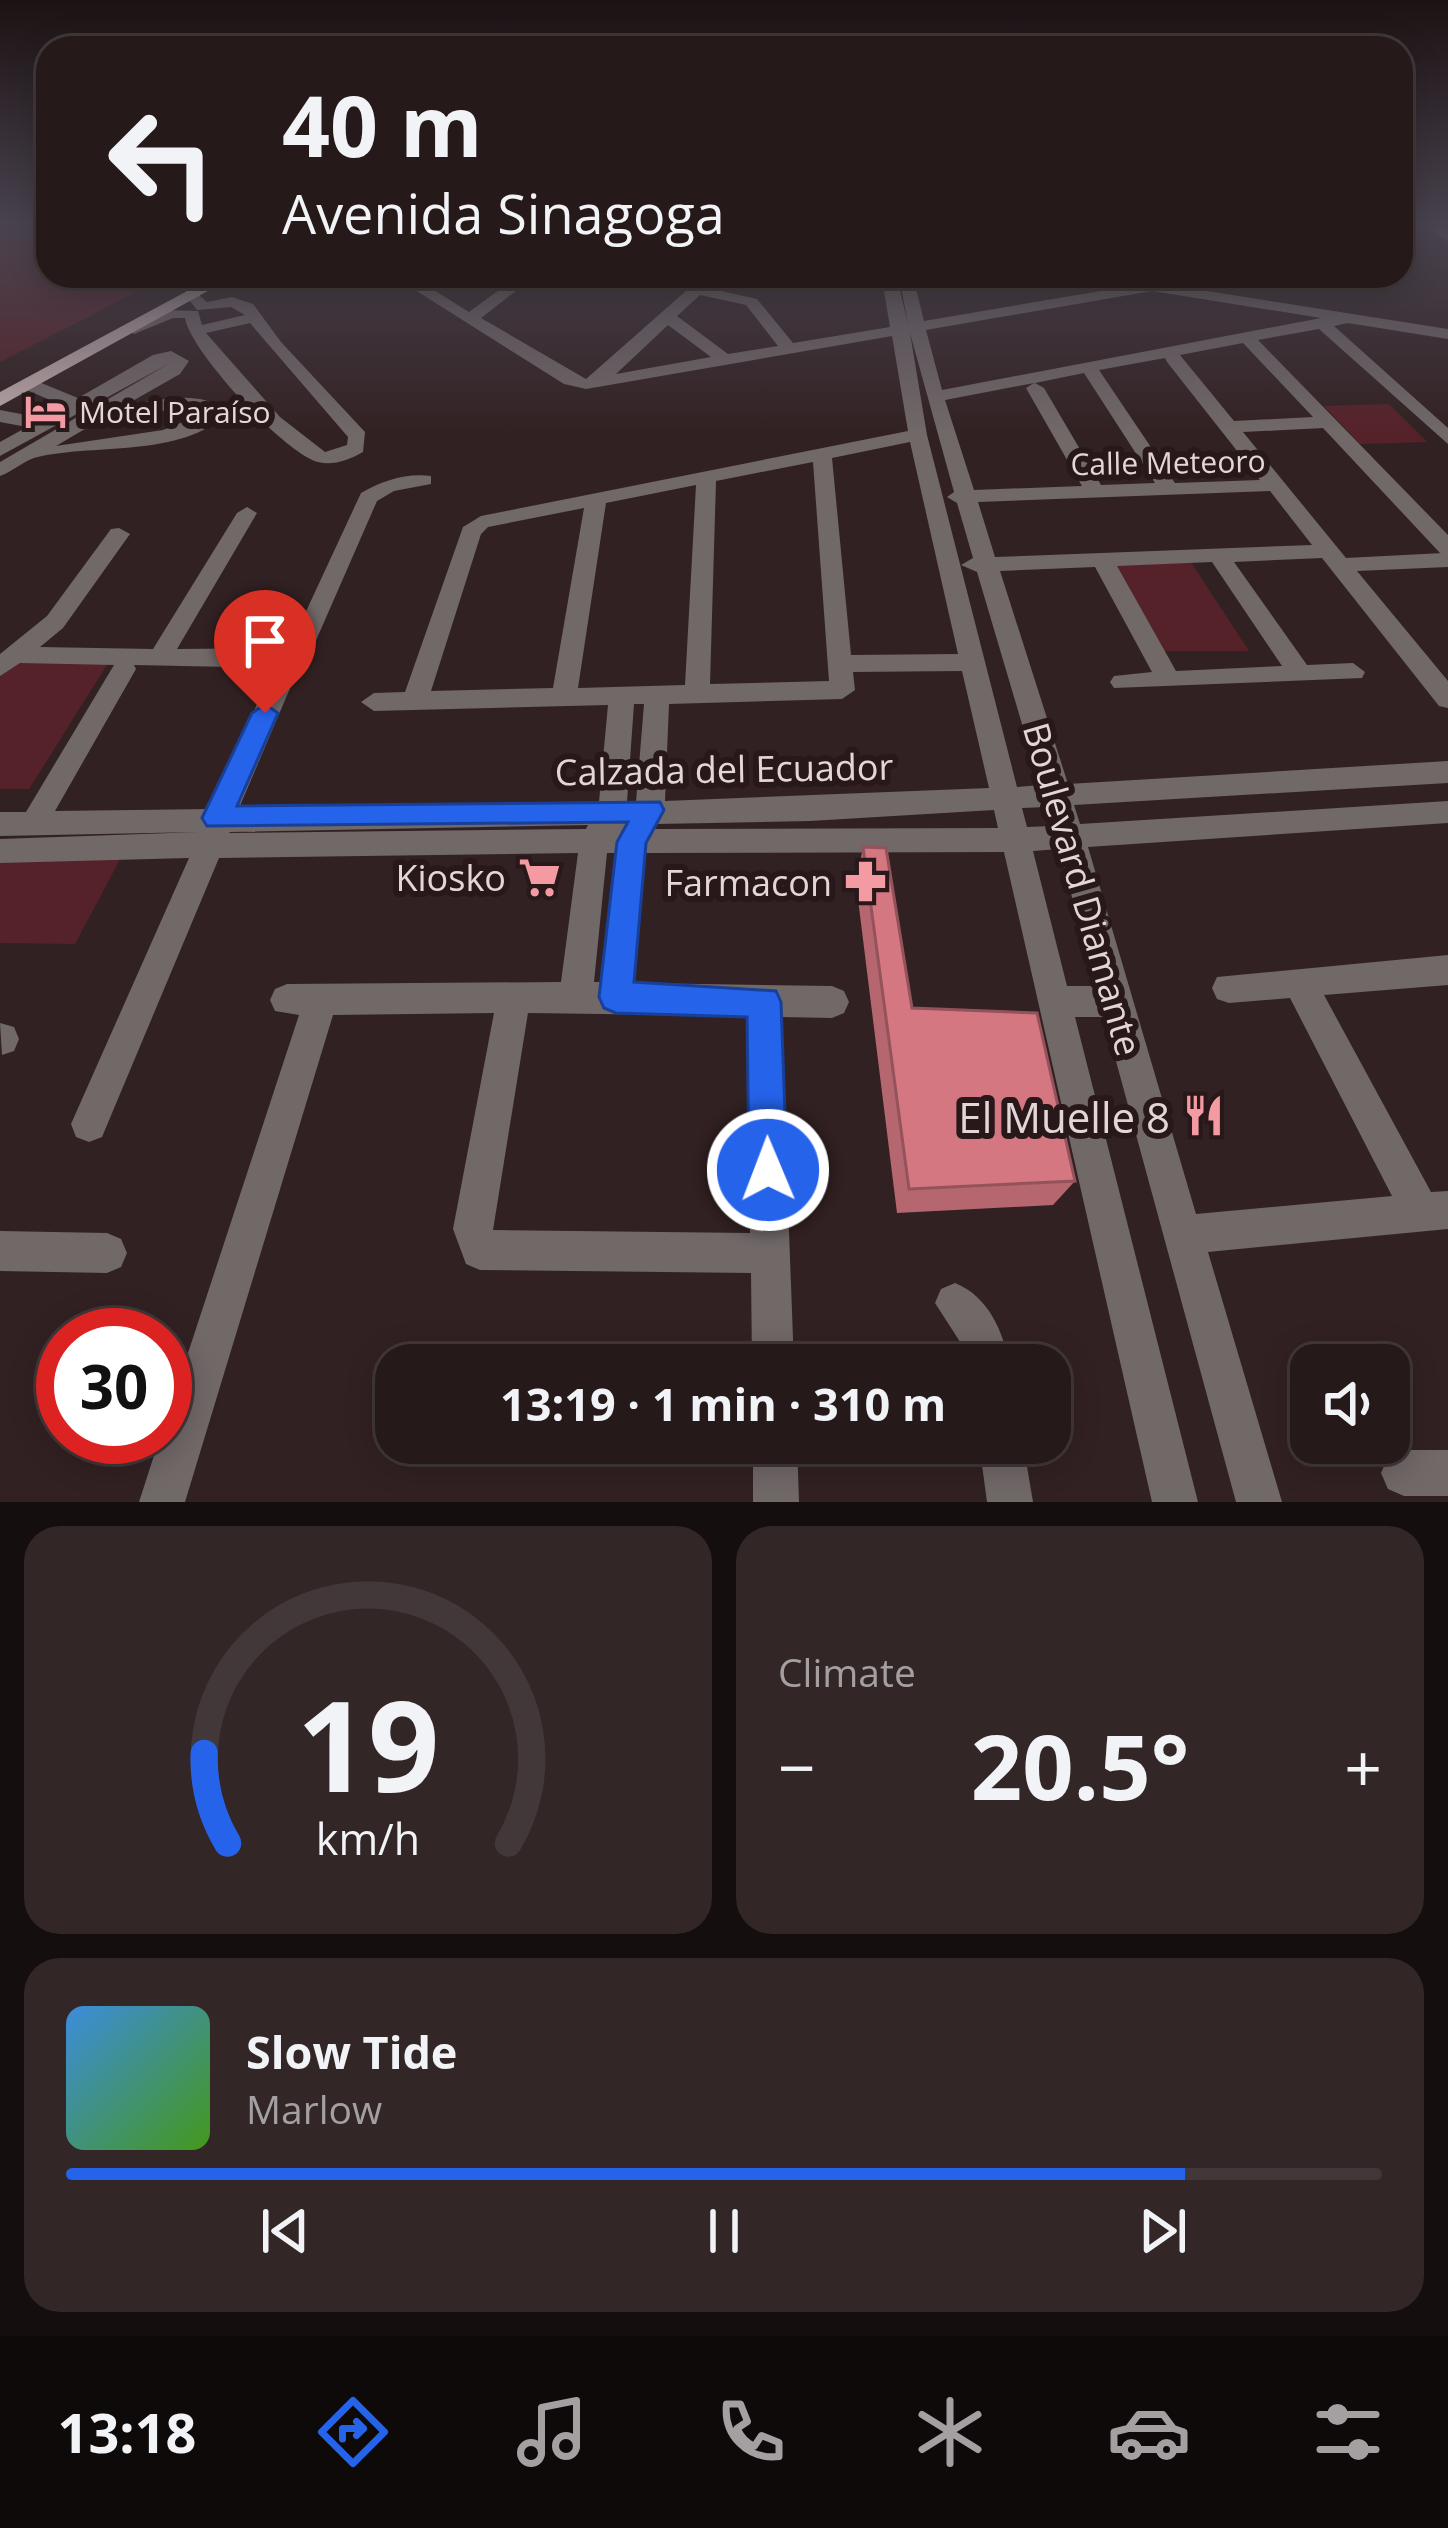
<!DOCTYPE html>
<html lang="en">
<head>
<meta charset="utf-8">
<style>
  :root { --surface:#26191a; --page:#322627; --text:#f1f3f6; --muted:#a4a0a2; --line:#423839; --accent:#2563eb }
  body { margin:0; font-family:"Open Sans",sans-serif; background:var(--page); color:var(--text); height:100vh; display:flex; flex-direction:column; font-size:45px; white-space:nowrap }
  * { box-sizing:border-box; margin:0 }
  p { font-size:39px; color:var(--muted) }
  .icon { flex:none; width:66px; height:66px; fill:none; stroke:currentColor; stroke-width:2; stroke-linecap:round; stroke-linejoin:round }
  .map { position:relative; height:1502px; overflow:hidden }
  .drawer { display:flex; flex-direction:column; gap:24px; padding:24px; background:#150e0e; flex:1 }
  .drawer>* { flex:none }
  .guide { position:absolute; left:36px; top:36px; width:1377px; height:252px; border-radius:36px; box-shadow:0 6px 30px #0003,0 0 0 3px var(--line); background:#26191a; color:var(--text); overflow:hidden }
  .buttons { position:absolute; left:1290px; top:1344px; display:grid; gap:24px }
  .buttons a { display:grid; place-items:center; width:120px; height:120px; border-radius:24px; background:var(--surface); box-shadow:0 6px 30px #0003,0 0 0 3px var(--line); font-size:60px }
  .speed { position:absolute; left:36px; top:1308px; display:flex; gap:24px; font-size:60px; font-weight:700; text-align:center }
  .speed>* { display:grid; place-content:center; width:156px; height:156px; border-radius:50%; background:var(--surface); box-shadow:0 6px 30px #0003,0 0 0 3px var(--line); line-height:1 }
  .speed .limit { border:18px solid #d22; background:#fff; color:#111 }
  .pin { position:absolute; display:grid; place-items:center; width:102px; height:102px; color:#fff; margin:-123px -51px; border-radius:50% 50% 50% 0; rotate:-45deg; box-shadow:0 0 12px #0007 }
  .pin .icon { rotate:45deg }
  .me { position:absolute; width:132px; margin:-66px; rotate:359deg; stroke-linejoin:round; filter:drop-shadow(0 0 9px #0008) }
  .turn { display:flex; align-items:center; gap:42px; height:252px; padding:0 48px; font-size:54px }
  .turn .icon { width:156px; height:156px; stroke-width:2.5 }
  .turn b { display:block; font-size:84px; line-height:102px }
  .big { font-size:90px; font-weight:700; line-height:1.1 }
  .drawer .widget { flex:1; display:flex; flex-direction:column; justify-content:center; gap:18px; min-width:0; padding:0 42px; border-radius:36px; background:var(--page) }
  .drawer .dial { align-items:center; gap:0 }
  .dial svg { height:312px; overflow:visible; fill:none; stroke:var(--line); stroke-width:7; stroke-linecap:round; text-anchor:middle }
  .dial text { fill:var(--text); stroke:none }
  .song { display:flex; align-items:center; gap:36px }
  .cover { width:144px; height:144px; border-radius:18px; background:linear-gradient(135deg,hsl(210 70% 55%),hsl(100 70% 35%)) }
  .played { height:12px; border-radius:6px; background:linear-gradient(90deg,var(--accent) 85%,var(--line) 85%) }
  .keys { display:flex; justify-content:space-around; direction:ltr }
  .heat { display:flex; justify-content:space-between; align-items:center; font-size:66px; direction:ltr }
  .drawer .tiles { flex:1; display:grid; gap:24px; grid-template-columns:1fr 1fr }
  .widget:last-child { grid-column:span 2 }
  .trip { position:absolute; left:375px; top:1344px; width:696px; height:120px; border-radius:36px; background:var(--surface); box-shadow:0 6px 30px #0003,0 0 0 3px var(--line); font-weight:700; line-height:120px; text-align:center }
  .dock { display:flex; height:192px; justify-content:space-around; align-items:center; background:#0f0a0a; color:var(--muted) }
  .dock .icon { width:84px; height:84px }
  .dock .on { color:var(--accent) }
  .dock b { font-size:54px; color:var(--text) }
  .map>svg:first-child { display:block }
  .green { fill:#562229 }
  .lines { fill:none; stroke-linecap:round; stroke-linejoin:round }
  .minor { fill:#716868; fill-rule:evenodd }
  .major { fill:#bca9aa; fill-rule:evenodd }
  .wall { fill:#b6666e }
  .building { fill:#d47780; stroke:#94535a; stroke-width:3 }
  .route { fill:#2563eb; stroke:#184099; stroke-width:3 }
  .labels { text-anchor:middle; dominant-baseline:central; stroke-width:12; stroke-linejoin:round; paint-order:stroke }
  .far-poi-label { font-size:30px; fill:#e2d6d7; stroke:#281819; text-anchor:start }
  .far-street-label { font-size:30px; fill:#e2d6d7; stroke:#281819 }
  .street-label { font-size:36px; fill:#e2d6d7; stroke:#281819 }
  .poi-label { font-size:36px; fill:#e2d6d7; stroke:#281819; text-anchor:end }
  .near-poi-label { font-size:42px; fill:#e2d6d7; stroke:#281819; text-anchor:end }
</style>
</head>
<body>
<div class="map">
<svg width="1448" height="1502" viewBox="0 0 1448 1502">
  <rect width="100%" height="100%" fill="#322122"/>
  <g class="green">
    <polygon points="0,224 48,236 48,276 168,276 0,362"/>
    <polygon points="1389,404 1427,442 1360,444 1324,406"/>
    <polygon points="1190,561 1249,651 1161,651 1115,565"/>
    <polygon points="15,660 110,660 29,789 0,789 0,672"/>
    <polygon points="126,848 75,944 0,943 0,849"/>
  </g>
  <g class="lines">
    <g class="minor">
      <polygon points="1420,224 1436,224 1448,231 1448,241"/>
      <path d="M393 276H411L469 312 518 276H535L481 318 586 379 703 276H719L708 288 757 299 793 343 890 327 884 291 892 286 900 291 908 324 899 276H913L924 321 1124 287 1077 276H1112L1448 329V339L1348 323 1334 326 1448 428V444L1319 329 1258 340 1448 535V567L1357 571 1448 681V708L1439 706 1322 558 1234 562 1307 665 1353 663 1365 672 1362 678 1114 688 1110 682 1114 676 1152 672 1095 567 1000 571 1068 784 1448 761V783L1074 805 1080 824 1448 801V823L1088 847 1196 1214 1392 1196 1290 998 1229 1003 1217 999 1212 988 1217 977 1448 955V985L1324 995 1431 1192 1448 1191V1229L1208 1252 1282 1502H1236L1104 1017H1075L1198 1502H1152L1004 852 646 853 634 983 832 986 844 991 849 1002 844 1013 832 1018 781 1017 794 1365H752L751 1273 480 1270 466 1264 453 1229 494 1013 333 1015 185 1502H139L160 1437H165V1423L299 1015 275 1011 270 1000 275 989 287 984 561 982 578 853 219 858 102 1137 89 1142 76 1137 71 1124 189 858 0 863V839L200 832 0 836V812H26L114 665 20 663 0 676V654L47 616 111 529 119 528 130 534 63 628 40 647 153 649 237 513 247 507 257 513 177 649 289 648 361 493C382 481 406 473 431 476V484L394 491 377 501 307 661 275 668 134 665 136 669 55 811 211 809 268 679 281 670 294 679 239 808 599 802 608 705 374 711 361 702 374 693 405 692 463 527 481 516 908 431 892 336 586 389 564 384ZM1152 291 1321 318 942 390 926 330ZM700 295 746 305 778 346 728 354 677 316ZM668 325 711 357 616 374ZM910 333 954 492 947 497 957 503 973 558 961 565 977 572 1040 785 1017 787 927 435ZM1243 343 1313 417 1234 421 1180 355ZM1165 358 1167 362 1260 480 1175 483 1099 370ZM1084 373 1155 483 1101 485 1044 388 1035 383ZM1034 383 1026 388 1082 486 974 490 945 400ZM1323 428 1440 553H1443L1346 558 1243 432ZM910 442 958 654 851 655 832 458ZM813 462 829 681 710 684 716 481ZM696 485 685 685 578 688 606 503ZM1270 491 1312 545 995 557 978 502ZM584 508 553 688 431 691 481 534 488 527ZM1212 562 1282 666 1176 671 1117 566ZM962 671 989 788 665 801 669 704 842 699 855 690 853 672ZM634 704H644L636 802H627ZM1047 807 1052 826 1027 827 1022 808ZM994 810 998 828 654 829 657 824 810 821ZM588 825 586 829 229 833 230 832ZM1059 849 1096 986H1067L1033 851ZM607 853H616L601 982H594ZM528 1013 747 1016 750 1233 493 1230Z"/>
      <path d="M193 290 207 302 232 297 253 304 281 342 365 432 363 452C349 460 333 466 318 462 285 454 190 351 185 318H173L134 334 126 329 165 310 198 311 202 325 245 315 231 307 197 310 185 295ZM250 323 348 437 347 445 325 452 280 417 206 333Z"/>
      <path d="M171 351 189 361 180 374 129 403C162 401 200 388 227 412 185 459 87 443 34 458 22 462 12 472 0 476V462L170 363 0 456V442L27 427 0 422V410L42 418 64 406 22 388V380H34L78 398 153 355ZM196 409 206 413 163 430 56 446 112 413Z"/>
      <polygon points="0,1023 14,1027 19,1039 14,1051 2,1055"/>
      <polygon points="0,1231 107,1233 121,1239 127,1253 121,1267 107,1273 0,1271"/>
      <path d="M955 1283C988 1296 1004 1332 1009 1365H967L964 1348 935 1303 941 1289Z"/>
      <polygon points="753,1443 797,1443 799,1502 753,1502"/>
      <polygon points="979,1443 1023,1443 1033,1502 987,1502"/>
      <polygon points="1404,1450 1448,1450 1448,1496 1404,1496 1388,1489 1381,1473 1388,1457"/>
    </g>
    <polygon class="major" points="215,276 235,276 0,406 0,392"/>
  </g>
  <polygon class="wall" points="863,847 912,1008 1075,1181 1053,1205 897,1213 856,883"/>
  <polygon class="building" points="863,847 886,848 912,1008 1037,1013 1075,1181 909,1189"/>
  <linearGradient id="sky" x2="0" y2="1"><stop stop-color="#1c1213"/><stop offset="0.52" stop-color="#49434f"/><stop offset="1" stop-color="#49434f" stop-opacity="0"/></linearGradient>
  <rect width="1448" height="434" fill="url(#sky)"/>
  <polygon class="route" points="265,704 278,713 237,806 660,802 664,810 646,843 634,982 776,991 781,1002 787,1170 781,1183 768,1189 755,1183 749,1170 747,1017 616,1013 604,1008 599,997 617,842 628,822 207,826 202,818 252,713"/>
  <defs>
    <symbol id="hotel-bare" viewBox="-9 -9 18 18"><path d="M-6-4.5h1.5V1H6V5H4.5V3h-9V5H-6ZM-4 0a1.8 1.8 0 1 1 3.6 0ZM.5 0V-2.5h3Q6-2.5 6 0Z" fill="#f49aa2" stroke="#281819" stroke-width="2.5" paint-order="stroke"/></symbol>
    <symbol id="supermarket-bare" viewBox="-9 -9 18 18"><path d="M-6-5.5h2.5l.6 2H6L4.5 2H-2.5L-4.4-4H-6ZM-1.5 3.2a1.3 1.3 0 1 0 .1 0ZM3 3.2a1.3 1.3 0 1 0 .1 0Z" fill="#f49aa2" stroke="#281819" stroke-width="2.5" paint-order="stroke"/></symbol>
    <symbol id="pharmacy-bare" viewBox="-9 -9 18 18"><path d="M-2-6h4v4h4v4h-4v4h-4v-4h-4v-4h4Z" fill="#f49aa2" stroke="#281819" stroke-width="2.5" paint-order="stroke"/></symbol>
    <symbol id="restaurant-bare" viewBox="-9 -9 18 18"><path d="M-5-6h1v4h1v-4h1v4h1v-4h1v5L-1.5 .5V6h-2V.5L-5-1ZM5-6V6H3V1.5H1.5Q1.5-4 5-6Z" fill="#f49aa2" stroke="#281819" stroke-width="2.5" paint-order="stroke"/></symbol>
  </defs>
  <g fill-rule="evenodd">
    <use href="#hotel-bare" x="16" y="382" width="59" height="59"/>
    <use href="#supermarket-bare" x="510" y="848" width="59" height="59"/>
    <use href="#pharmacy-bare" x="836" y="852" width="59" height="59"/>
    <use href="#restaurant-bare" x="1174" y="1086" width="59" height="59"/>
  </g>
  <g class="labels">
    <g class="far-poi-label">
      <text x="79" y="411">Motel Paraíso</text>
    </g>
    <g class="far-street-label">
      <text transform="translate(1168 462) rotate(-1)">Calle Meteoro</text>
    </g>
    <g class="street-label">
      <text transform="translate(724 769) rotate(-1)">Calzada del Ecuador</text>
      <text transform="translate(1083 889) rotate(74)">Boulevard Diamante</text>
    </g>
    <g class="poi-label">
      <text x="506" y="877">Kiosko</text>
      <text x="832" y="882">Farmacon</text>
    </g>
    <g class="near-poi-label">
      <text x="1170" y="1116">El Muelle 8</text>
    </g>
  </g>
</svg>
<div class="buttons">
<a><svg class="icon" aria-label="sound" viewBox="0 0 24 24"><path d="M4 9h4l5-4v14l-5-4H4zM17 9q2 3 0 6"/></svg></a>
</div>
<div class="speed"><div class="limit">30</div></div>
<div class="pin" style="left:265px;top:713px;background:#d93025"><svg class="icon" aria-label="arrive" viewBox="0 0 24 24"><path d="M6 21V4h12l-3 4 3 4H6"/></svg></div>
<svg class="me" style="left:768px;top:1170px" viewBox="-20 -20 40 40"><circle r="17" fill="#2563eb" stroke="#fff" stroke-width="3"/><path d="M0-11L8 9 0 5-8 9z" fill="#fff"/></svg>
<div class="trip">13:19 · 1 min · 310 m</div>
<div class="guide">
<div class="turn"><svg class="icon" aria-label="left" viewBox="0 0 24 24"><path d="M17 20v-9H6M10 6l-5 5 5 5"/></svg><div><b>40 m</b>Avenida Sinagoga</div></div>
</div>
</div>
<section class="drawer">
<div class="tiles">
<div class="widget dial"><svg viewBox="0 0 100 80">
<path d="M14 69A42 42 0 1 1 86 69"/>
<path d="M14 69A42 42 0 0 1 8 46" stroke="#2563eb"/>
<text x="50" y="56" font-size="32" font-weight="700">19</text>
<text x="50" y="72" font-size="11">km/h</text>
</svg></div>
<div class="widget"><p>Climate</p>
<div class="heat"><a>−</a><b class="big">20.5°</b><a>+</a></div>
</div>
<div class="widget">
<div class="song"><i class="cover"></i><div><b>Slow Tide</b><p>Marlow</p></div></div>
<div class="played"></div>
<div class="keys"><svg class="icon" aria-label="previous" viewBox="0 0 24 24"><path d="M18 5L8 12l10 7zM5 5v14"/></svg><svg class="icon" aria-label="pause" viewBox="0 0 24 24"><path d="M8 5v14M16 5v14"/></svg><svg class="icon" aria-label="next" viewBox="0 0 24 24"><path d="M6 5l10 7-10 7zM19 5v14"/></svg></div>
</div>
</div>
</section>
<nav class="dock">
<b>13:18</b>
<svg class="icon on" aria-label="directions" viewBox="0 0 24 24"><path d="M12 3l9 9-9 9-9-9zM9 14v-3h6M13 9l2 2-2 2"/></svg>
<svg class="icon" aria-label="music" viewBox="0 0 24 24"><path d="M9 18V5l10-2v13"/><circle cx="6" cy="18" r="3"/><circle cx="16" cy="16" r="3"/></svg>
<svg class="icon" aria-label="phone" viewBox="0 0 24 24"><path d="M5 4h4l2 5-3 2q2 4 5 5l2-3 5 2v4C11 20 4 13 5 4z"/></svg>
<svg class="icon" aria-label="climate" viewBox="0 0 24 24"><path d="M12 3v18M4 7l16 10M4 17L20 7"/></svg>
<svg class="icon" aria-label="car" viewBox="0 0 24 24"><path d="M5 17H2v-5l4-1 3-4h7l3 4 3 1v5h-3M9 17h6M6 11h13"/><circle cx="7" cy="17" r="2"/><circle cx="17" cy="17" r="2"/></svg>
<svg class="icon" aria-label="filters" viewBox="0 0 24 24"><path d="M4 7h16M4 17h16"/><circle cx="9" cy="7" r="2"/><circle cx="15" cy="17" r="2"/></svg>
</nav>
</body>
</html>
